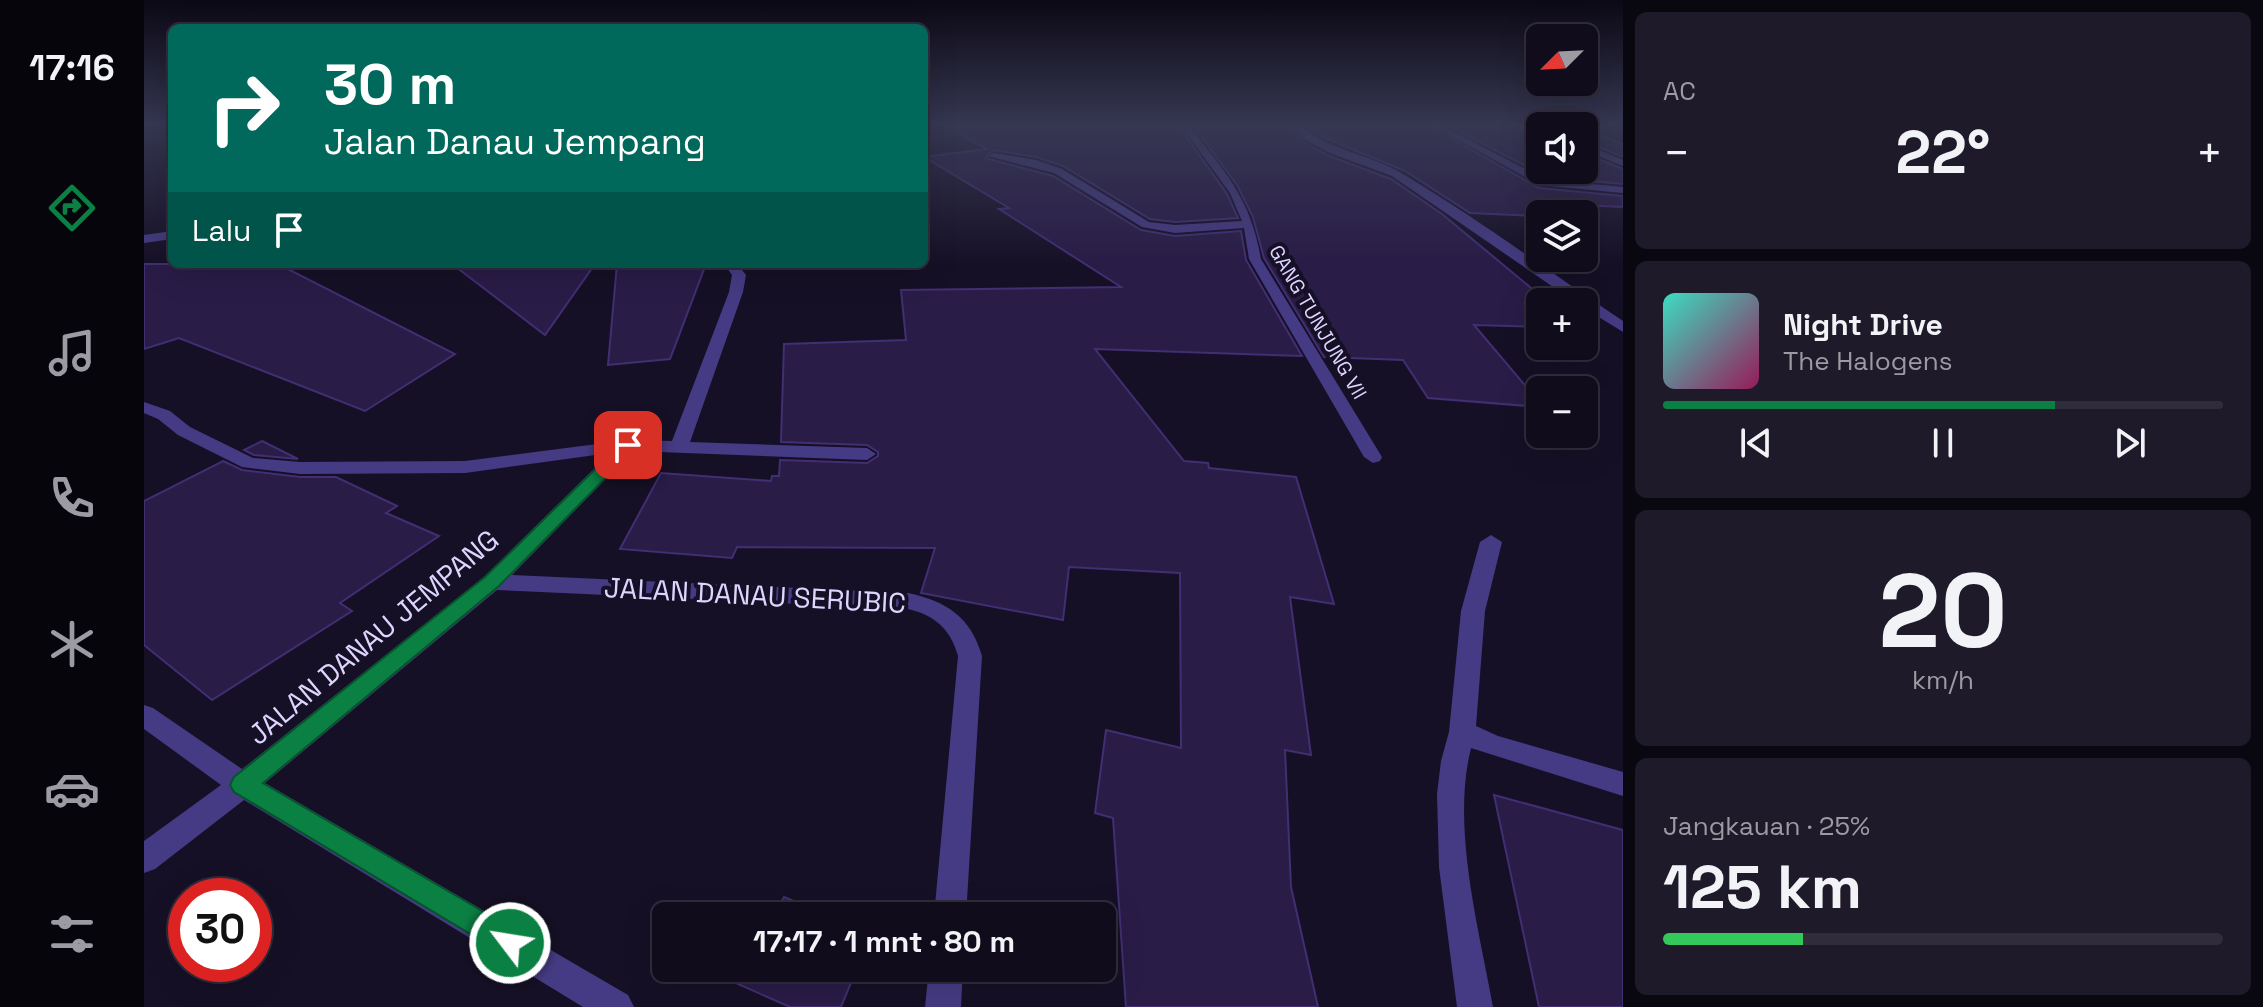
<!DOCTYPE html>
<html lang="id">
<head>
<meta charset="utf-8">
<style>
  :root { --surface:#100c1c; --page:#1e1a29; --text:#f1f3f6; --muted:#9c9ba3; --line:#302c3b; --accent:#0b8043 }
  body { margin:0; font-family:"Space Grotesk",sans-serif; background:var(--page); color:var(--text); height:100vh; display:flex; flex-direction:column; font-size:30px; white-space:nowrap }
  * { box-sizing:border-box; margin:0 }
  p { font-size:26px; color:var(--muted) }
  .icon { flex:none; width:44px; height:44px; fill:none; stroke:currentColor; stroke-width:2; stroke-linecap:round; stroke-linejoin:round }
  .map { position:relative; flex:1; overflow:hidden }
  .side { display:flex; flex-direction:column; gap:12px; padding:12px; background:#09070f; width:640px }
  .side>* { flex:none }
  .hud { position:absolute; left:24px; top:24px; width:760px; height:244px; border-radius:12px; box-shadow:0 8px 32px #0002,0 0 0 2px var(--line); background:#00695c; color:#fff; overflow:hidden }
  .needle { width:52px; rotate:246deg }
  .fabs { position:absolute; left:1382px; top:24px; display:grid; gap:16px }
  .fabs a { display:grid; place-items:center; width:72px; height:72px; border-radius:12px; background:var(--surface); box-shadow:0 8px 32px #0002,0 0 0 2px var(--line); font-size:40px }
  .speed { position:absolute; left:24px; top:878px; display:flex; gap:16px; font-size:40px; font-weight:700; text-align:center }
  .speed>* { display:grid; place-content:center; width:104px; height:104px; border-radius:50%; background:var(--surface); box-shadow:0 8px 32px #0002,0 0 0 2px var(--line); line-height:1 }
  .speed .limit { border:12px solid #d22; background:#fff; color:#111 }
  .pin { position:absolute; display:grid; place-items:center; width:68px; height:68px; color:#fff; margin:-34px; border-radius:16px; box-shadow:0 4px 12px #0006 }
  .me { position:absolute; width:88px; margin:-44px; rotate:301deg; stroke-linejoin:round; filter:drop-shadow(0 0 6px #0008) }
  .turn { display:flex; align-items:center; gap:28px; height:168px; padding:0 24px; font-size:36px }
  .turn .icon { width:104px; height:104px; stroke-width:2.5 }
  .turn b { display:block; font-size:56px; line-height:68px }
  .then { display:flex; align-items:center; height:76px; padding:0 24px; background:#0003; gap:16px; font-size:30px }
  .big { font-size:60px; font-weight:700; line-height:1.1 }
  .side .widget { flex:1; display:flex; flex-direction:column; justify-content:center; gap:12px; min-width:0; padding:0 28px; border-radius:12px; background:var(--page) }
  .side .dial { align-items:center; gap:0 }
  .dial b { font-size:104px; line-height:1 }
  .song { display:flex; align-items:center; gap:24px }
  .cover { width:96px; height:96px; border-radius:12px; background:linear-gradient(135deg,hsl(170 70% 55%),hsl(330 70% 35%)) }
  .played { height:8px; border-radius:4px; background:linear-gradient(90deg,var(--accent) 70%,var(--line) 70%) }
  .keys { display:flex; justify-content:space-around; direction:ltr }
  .heat { display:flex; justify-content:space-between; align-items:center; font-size:44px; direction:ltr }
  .charge { height:12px; border-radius:6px; background:linear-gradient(90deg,#34c759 25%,var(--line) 0) }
  .trip { position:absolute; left:508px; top:902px; width:464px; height:80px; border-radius:12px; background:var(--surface); box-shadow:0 8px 32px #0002,0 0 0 2px var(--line); font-weight:700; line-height:80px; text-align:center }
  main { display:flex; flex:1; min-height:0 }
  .menu { display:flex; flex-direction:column; width:144px; justify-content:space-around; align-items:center; background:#06050b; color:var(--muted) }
  .menu .icon { width:56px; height:56px }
  .menu .current { color:var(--accent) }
  .menu b { font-size:36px; color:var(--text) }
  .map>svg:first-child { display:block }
  .building { fill:#291c47; stroke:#422e73; stroke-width:2 }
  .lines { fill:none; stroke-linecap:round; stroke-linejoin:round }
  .street { fill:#453b84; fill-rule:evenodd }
  .route { fill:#0b8043; stroke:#07532c; stroke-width:2 }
  .labels { text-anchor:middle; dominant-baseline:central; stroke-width:8; stroke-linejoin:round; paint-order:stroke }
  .far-street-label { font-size:20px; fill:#ded5fe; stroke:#161026 }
  .near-street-label { font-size:28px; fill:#ded5fe; stroke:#161026 }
</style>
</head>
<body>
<main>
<nav class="menu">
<b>17:16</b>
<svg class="icon current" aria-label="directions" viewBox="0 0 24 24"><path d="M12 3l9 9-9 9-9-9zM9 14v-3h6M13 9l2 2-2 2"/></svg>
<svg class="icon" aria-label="music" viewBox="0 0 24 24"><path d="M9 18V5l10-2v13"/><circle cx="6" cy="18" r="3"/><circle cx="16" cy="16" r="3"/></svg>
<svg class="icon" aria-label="phone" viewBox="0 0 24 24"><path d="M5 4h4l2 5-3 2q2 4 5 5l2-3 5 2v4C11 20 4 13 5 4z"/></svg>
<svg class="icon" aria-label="climate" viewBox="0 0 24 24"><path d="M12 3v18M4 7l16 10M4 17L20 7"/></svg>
<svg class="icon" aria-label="car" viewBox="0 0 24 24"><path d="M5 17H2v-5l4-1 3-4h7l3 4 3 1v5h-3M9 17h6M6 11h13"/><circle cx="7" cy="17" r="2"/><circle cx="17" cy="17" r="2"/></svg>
<svg class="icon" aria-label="filters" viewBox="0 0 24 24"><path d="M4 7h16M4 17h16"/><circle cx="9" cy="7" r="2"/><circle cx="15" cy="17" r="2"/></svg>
</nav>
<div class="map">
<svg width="1479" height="1007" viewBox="0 0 1479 1007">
  <rect width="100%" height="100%" fill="#161026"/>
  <g class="building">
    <polygon points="796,124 1033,124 1083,194 1094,218 1031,222 1006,219 919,166 892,157 849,150 841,158 909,176 997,230 1031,236 1097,231 1102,260 1158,356 951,349 1040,461 1064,463 1065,468 1152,477 1190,604 1146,597 1167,755 1141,750 1147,887 1174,1007 982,1007 969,818 951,813 962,730 1037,748 1036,573 925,567 919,620 777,593 791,548 593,547 588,558 476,549 517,473 627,481 628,476 635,476 636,460 723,463 734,456 734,452 723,445 637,442 640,344 762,340 757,290 977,287 855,209 865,208 780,157 843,149"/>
    <polygon points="1048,124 1142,124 1161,143 1185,156 1247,179 1298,214 1404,302 1396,302 1396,327 1330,325 1396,403 1396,407 1284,398 1259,360 1180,357 1120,258 1109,217 1093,185"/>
    <polygon points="1159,124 1282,124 1395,188 1479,196 1479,207 1388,203 1402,214 1396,216 1326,213 1261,171 1181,138"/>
    <polygon points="1301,124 1377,124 1380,129 1396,135 1396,170 1440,170 1440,153 1479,169 1479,184 1403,177"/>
    <polygon points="1440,129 1479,144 1479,157 1440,141"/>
    <polygon points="0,264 134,264 311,354 221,411 35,338 0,349"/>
    <polygon points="308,264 451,264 401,335"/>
    <polygon points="473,264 562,264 526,359 464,365"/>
    <polygon points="118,441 154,459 110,455 100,450"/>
    <polygon points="79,461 98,470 156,477 192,477 253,506 242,513 295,536 196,603 208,611 68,700 0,645 0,501"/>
    <polygon points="1350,795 1479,830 1479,1007 1395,1007"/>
    <polygon points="640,897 686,916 630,916"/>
    <polygon points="602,968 713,968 697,1007 646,1007 594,984"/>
  </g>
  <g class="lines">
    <g class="street">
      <path d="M1036 124H1044C1081 173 1106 196 1117 259L1238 457 1236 461 1229 463 1220 457 1105 259 1100 228 1031 233 998 227 910 173 844 156 849 153 892 160 918 169 1005 222 1031 225 1098 221 1086 193Z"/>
      <path d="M1145 124H1154C1187 152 1224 153 1259 174 1334 219 1406 272 1479 321V332L1440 308V302H1431L1248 176 1186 153 1162 140Z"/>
      <polygon points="1285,124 1295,124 1402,180 1479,187 1479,193 1396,185"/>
      <polygon points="1380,124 1396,126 1396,132 1381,126"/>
      <polygon points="1440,144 1479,160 1479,166 1440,150"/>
      <polygon points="28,231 28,239 0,243 0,235"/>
      <path d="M580 264H593L602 275 599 292 546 442 723 448 732 454 723 460 489 451 368 575 764 593C802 601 827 617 838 656L822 916H790L814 656C807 630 791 615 764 609L353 590 121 783 484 995 490 1007H439L100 800 11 869 0 873V841L77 785 0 729V705L9 708 98 769 340 577 466 453 321 473 156 474 98 467 34 435 14 419 0 413V402L26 411 46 427 109 458 156 462 321 461 484 440 528 441 585 292 588 275Z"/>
      <path d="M1347 535 1358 542 1341 611 1332 726 1354 736 1479 772V796L1327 748C1307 827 1335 928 1349 1007H1313L1295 867 1293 794 1297 761 1305 732 1317 611 1336 542Z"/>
      <polygon points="785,968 819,968 817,1007 781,1007"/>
    </g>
  </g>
  <linearGradient id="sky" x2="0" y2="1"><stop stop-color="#0c0915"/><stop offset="0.47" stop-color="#363752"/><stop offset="1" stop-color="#363752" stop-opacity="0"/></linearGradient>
  <rect width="1479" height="265" fill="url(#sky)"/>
  <polygon class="route" points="484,440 490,442 493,445 490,449 355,586 119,783 376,933 381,943 376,954 366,958 90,792 86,785 90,777 341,577 479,442"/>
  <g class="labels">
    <g class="far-street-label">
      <text transform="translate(1174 322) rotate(60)">GANG TUNJUNG VII</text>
    </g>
    <g class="near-street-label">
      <text transform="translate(611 595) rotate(3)">JALAN DANAU SERUBIC</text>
      <text transform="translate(229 637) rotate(-40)">JALAN DANAU JEMPANG</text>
    </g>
  </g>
</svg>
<div class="fabs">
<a><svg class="needle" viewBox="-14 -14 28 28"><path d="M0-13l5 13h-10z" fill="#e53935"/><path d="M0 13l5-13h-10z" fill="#9c9ba3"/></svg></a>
<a><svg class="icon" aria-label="sound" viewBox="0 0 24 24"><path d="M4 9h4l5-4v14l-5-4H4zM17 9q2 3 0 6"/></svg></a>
<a><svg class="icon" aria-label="layers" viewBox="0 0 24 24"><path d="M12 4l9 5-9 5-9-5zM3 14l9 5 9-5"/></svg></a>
<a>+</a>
<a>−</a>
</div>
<div class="speed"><div class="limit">30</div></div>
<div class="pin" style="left:484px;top:445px;background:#d93025"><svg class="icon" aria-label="arrive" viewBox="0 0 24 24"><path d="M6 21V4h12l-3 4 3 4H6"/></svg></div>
<svg class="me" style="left:366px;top:943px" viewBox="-20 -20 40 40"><circle r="17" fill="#0b8043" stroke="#fff" stroke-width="3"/><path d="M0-11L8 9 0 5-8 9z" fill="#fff"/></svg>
<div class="trip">17:17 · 1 mnt · 80 m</div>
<div class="hud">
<div class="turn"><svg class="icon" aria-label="right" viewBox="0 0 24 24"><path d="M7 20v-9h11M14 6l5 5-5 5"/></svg><div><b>30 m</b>Jalan Danau Jempang</div></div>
<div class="then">Lalu<svg class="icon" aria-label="arrive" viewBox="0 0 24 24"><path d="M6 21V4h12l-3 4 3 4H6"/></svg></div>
</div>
</div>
<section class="side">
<div class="widget"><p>AC</p>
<div class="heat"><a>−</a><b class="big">22°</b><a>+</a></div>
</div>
<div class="widget">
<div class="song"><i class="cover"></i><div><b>Night Drive</b><p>The Halogens</p></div></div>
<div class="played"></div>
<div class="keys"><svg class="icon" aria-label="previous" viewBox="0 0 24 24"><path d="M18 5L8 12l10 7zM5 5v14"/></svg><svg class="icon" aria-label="pause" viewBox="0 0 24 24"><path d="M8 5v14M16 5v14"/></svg><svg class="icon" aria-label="next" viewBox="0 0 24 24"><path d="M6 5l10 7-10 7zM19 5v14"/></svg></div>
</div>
<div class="widget dial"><b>20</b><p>km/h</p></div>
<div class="widget"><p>Jangkauan · 25%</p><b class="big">125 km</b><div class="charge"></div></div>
</section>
</main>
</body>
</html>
